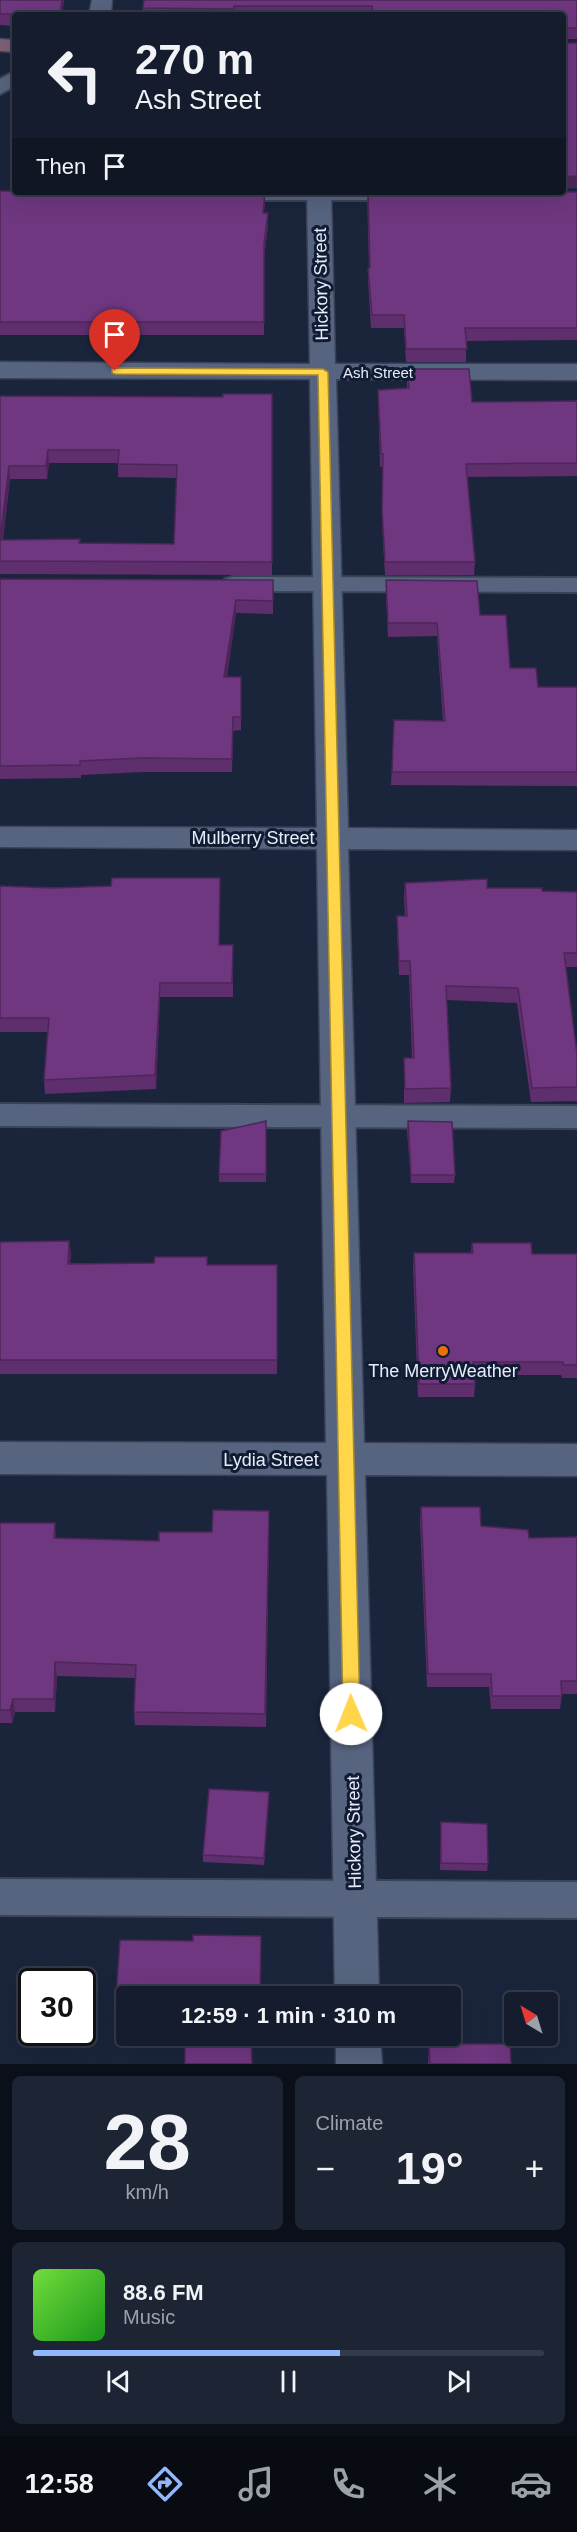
<!DOCTYPE html>
<html lang="en">
<head>
<meta charset="utf-8">
<style>
  :root { --surface:#141c2d; --page:#1d2535; --text:#f1f3f6; --muted:#9da1aa; --line:#333a49; --accent:#92b7fd }
  body { margin:0; font-family:Helvetica,sans-serif; background:var(--page); color:var(--text); height:100vh; display:flex; flex-direction:column; font-size:22px; white-space:nowrap }
  * { box-sizing:border-box; margin:0 }
  p { font-size:20px; color:var(--muted) }
  .icon { flex:none; width:33px; height:33px; fill:none; stroke:currentColor; stroke-width:2; stroke-linecap:round; stroke-linejoin:round }
  .map { position:relative; height:2064px; overflow:hidden }
  .side { display:flex; flex-direction:column; gap:12px; padding:12px; background:#0b0f19; flex:1 }
  .side>* { flex:none }
  .hud { position:absolute; left:12px; top:12px; width:554px; height:183px; border-radius:6px; box-shadow:0 6px 24px #0002,0 0 0 2px var(--line); background:#141c2d; color:var(--text); overflow:hidden }
  .needle { width:39px; rotate:322deg }
  .controls { position:absolute; left:504px; top:1992px; display:grid; gap:12px }
  .controls a { display:grid; place-items:center; width:54px; height:54px; border-radius:6px; background:var(--surface); box-shadow:0 6px 24px #0002,0 0 0 2px var(--line); font-size:30px }
  .speed { position:absolute; left:18px; top:1968px; display:flex; gap:12px; font-size:30px; font-weight:700; text-align:center }
  .speed>* { display:grid; place-content:center; width:78px; height:78px; border-radius:50%; background:var(--surface); box-shadow:0 6px 24px #0002,0 0 0 2px var(--line); line-height:1 }
  .speed .limit { border:3px solid #111; border-radius:9px; background:#fff; color:#111 }
  .pin { position:absolute; display:grid; place-items:center; width:51px; height:51px; color:#fff; margin:-62px -26px; border-radius:50% 50% 50% 0; rotate:-45deg; box-shadow:0 0 6px #0007 }
  .pin .icon { rotate:45deg }
  .me { position:absolute; width:66px; margin:-33px; rotate:359deg; stroke-linejoin:round; filter:drop-shadow(0 0 4px #0008) }
  .turn { display:flex; align-items:center; gap:21px; height:126px; padding:0 24px; font-size:27px }
  .turn .icon { width:78px; height:78px; stroke-width:2.5 }
  .turn b { display:block; font-size:42px; line-height:51px }
  .then { display:flex; align-items:center; height:57px; padding:0 24px; background:#0003; gap:12px; font-size:22px }
  .big { font-size:45px; font-weight:800; line-height:1.1 }
  .side .card { flex:1; display:flex; flex-direction:column; justify-content:center; gap:9px; min-width:0; padding:0 21px; border-radius:9px; background:var(--page) }
  .side .dial { align-items:center; gap:0 }
  .dial b { font-size:78px; line-height:1 }
  .song { display:flex; align-items:center; gap:18px }
  .cover { width:72px; height:72px; border-radius:9px; background:linear-gradient(135deg,hsl(100 70% 55%),hsl(120 70% 35%)) }
  .played { height:6px; border-radius:3px; background:linear-gradient(90deg,var(--accent) 60%,var(--line) 60%) }
  .keys { display:flex; justify-content:space-around; direction:ltr }
  .heat { display:flex; justify-content:space-between; align-items:center; font-size:33px; direction:ltr }
  .side .tiles { flex:1; display:grid; gap:12px; grid-template-columns:1fr 1fr }
  .card:last-child { grid-column:span 2 }
  .trip { position:absolute; left:116px; top:1986px; width:345px; height:60px; border-radius:6px; background:var(--surface); box-shadow:0 6px 24px #0002,0 0 0 2px var(--line); font-weight:800; line-height:60px; text-align:center }
  .tab-bar { display:flex; height:96px; justify-content:space-around; align-items:center; background:#080b12; color:var(--muted) }
  .tab-bar .icon { width:42px; height:42px }
  .tab-bar .selected { color:var(--accent) }
  .tab-bar b { font-size:27px; color:var(--text) }
  .map>svg:first-child { display:block }
  .lines { fill:none; stroke-linecap:round; stroke-linejoin:round }
  .service-casing { stroke:#3b4357; stroke-width:4 }
  .minor-casing { stroke:#3b4357; stroke-width:3 }
  .secondary-casing { stroke:#3b4357; stroke-width:3 }
  .service { fill:#57647f; fill-rule:evenodd }
  .minor { fill:#57647f; fill-rule:evenodd }
  .secondary { fill:#7e6177; fill-rule:evenodd }
  .wall { fill:#5f2f6d; fill-rule:evenodd }
  .shaded-wall { fill:#4d2659 }
  .building { fill:#6e377f; stroke:#4d2659; stroke-width:1.5; fill-rule:evenodd }
  .route { fill:#ffd54a; stroke:#a68a30; stroke-width:1.5 }
  .food-dot { fill:#e8710a; stroke:#111b32; stroke-width:2 }
  .labels { text-anchor:middle; dominant-baseline:central; stroke-width:6; stroke-linejoin:round; paint-order:stroke }
  .far-street-label { font-size:15px; fill:#e5edfd; stroke:#111b32 }
  .street-label { font-size:18px; fill:#e5edfd; stroke:#111b32 }
  .poi-label { font-size:18px; fill:#e5edfd; stroke:#111b32 }
</style>
</head>
<body>
<div class="map">
<svg width="577" height="2064" viewBox="0 0 577 2064">
  <rect width="100%" height="100%" fill="#1a253c"/>
  <g class="lines">
    <defs>
      <g id="service">
        <polygon points="15,71 15,86 0,94 0,79"/>
        <polygon points="219,192 416,192 417,194 414,198 407,200 228,200 221,198 218,194"/>
        <polygon points="233,577 577,578 577,592 233,591 225,589 221,584 225,579"/>
        <polygon points="0,1104 577,1106 577,1128 0,1126"/>
        <polygon points="0,1879 577,1882 577,1918 0,1915"/>
      </g>
      <g id="minor">
        <polygon points="92,0 112,0 111,15 89,15"/>
        <polygon points="307,192 331,192 335,364 577,364 577,380 336,379 348,828 577,830 577,850 348,849 364,1443 577,1444 577,1476 365,1475 379,1996 335,1996 327,1475 0,1474 0,1442 326,1443 317,849 0,847 0,827 317,828 310,379 0,378 0,362 310,364"/>
        <polygon points="336,2036 380,2036 382,2064 336,2064"/>
      </g>
      <polygon id="secondary" points="0,39 15,40 15,52 0,51"/>
    </defs>
    <use href="#service" class="service-casing"/>
    <use href="#minor" class="minor-casing"/>
    <use href="#secondary" class="secondary-casing"/>
    <use href="#service" class="service"/>
    <use href="#minor" class="minor"/>
    <use href="#secondary" class="secondary"/>
  </g>
  <g class="wall">
    <polygon points="0,0 64,0 62,15 15,15 15,26 0,25"/>
    <polygon points="577,0 577,39 562,39 562,15 143,15 143,8"/>
    <polygon points="0,191 265,203 264,213 268,213 268,226 264,257 264,335 0,335"/>
    <polygon points="367,192 577,192 577,340 466,341 466,362 406,362 404,328 371,328 368,281 368,268 369,268"/>
    <polygon points="407,369 472,402 577,401 577,476 467,477 475,562 474,575 385,575 382,522 383,467 380,467 378,390 407,388"/>
    <path d="M272 394V575L0 574V396L223 397ZM49 463H118V477L177 478 174 544 80 543V539L3 540 10 479H47Z"/>
    <polygon points="0,579 273,601 273,614 236,613 227,677 241,677 241,730 233,731 232,772 143,772 81,775 81,778 0,779"/>
    <polygon points="386,580 480,615 510,668 538,687 577,687 577,786 391,785 394,720 443,721 437,636 388,637 386,594"/>
    <polygon points="405,883 542,891 577,892 577,967 566,967 577,1054 577,1101 531,1102 517,1003 447,1000 451,1088 450,1102 404,1103 404,1058 412,1058 409,975 399,975 397,930 397,916 405,916 404,897"/>
    <polygon points="0,886 220,892 219,945 233,945 233,997 160,997 156,1089 45,1094 44,1080 47,1032 0,1032"/>
    <polygon points="266,1121 266,1182 219,1182 219,1174"/>
    <polygon points="408,1121 455,1175 454,1183 411,1183 407,1130"/>
    <polygon points="69,1241 71,1255 70,1263 154,1263 207,1257 207,1265 277,1265 277,1374 0,1374 0,1242"/>
    <polygon points="472,1243 532,1254 577,1254 577,1378 562,1378 561,1375 474,1375 475,1384 474,1397 418,1397 413,1266 414,1253 471,1253"/>
    <polygon points="421,1507 481,1526 529,1538 577,1537 577,1694 562,1694 560,1709 491,1709 489,1687 427,1687 420,1521"/>
    <polygon points="0,1523 56,1538 159,1541 212,1532 269,1524 266,1727 135,1725 134,1712 135,1678 57,1676 55,1712 15,1712 12,1723 0,1723"/>
    <polygon points="269,1800 264,1865 203,1862 203,1855"/>
    <polygon points="441,1822 488,1864 487,1871 440,1870"/>
    <polygon points="193,1935 261,1936 260,1996 126,1996 126,2026 117,2026 115,2013 120,1940 193,1941"/>
    <polygon points="429,2044 511,2064 428,2064"/>
  </g>
  <g class="shaded-wall">
    <polygon points="62,0 64,0 62,15 60,15"/>
    <polygon points="577,176 577,188 562,189 562,177"/>
    <polygon points="268,213 268,226 264,257 264,335 264,244"/>
    <polygon points="48,450 49,463 47,479 46,466"/>
    <polygon points="9,466 10,479 1,553 0,540"/>
    <polygon points="236,600 236,613 225,690 224,677"/>
    <polygon points="160,983 160,997 156,1089 155,1075"/>
    <polygon points="69,1241 71,1255 69,1278 68,1264"/>
    <polygon points="55,1523 56,1536 56,1551 54,1538"/>
    <polygon points="55,1662 57,1676 55,1712 54,1699"/>
    <polygon points="13,1699 15,1712 12,1723 10,1710"/>
    <polygon points="269,1792 269,1800 264,1865 264,1858"/>
  </g>
  <g class="building">
    <polygon points="0,0 62,0 60,14 0,14"/>
    <polygon points="144,0 577,0 577,28 562,28 562,15 373,15 372,6 234,6 234,9 143,8"/>
    <polygon points="562,43 577,43 577,176 562,177"/>
    <polygon points="14,189 15,192 265,192 263,213 268,213 264,244 264,322 0,322 0,191 13,191"/>
    <polygon points="368,192 577,192 577,328 465,328 467,349 406,349 404,315 372,315 368,268 370,268"/>
    <polygon points="407,369 469,369 472,402 577,401 577,463 466,464 475,562 385,562 382,509 383,454 381,454 378,390 409,388"/>
    <path d="M223 394H272V562L0 561V396L223 397ZM48 450H119L118 464 177 465 174 544 79 543 80 539 0 540 9 466H46Z"/>
    <polygon points="0,579 273,580 273,601 236,600 224,677 241,677 241,717 233,717 232,759 142,758 80,761 80,765 0,766"/>
    <polygon points="386,580 477,581 480,615 506,615 510,668 536,668 538,687 577,687 577,772 392,772 394,720 445,721 437,623 388,623"/>
    <polygon points="112,878 220,878 219,945 233,945 232,983 160,983 155,1075 44,1080 49,1018 0,1018 0,886 53,888 111,886"/>
    <polygon points="487,879 487,888 542,888 542,891 577,892 577,953 564,953 577,1054 577,1087 532,1088 518,988 446,986 451,1088 405,1089 404,1058 414,1058 410,961 399,961 397,916 407,916 405,883"/>
    <polygon points="266,1121 266,1174 219,1174 221,1131"/>
    <polygon points="408,1121 452,1122 455,1175 411,1175"/>
    <polygon points="69,1241 68,1264 154,1263 155,1257 207,1257 207,1265 277,1265 277,1360 0,1360 0,1242"/>
    <polygon points="472,1243 531,1243 532,1254 577,1254 577,1365 563,1365 563,1362 473,1362 475,1384 419,1384 414,1253 473,1253"/>
    <polygon points="421,1507 480,1507 481,1526 528,1530 529,1538 577,1537 577,1681 561,1681 562,1696 492,1696 491,1674 428,1674"/>
    <polygon points="213,1510 269,1511 265,1714 134,1712 136,1665 55,1662 54,1699 13,1699 10,1710 0,1710 0,1523 55,1523 54,1538 159,1541 159,1532 212,1532"/>
    <polygon points="209,1789 269,1792 264,1858 203,1855"/>
    <polygon points="441,1822 487,1824 488,1864 441,1863"/>
    <polygon points="193,1935 261,1936 260,1996 126,1996 126,2014 115,2013 120,1940 193,1941"/>
    <polygon points="185,2036 251,2036 252,2064 185,2064"/>
    <polygon points="429,2044 510,2044 511,2064 430,2064"/>
  </g>
  <polygon class="route" points="112,368 323,369 328,372 360,1714 357,1719 351,1721 345,1719 343,1714 318,375 115,374 112,373"/>
  <circle class="food-dot" cx="443" cy="1351" r="6"/>
  <g class="labels">
    <g class="far-street-label">
      <text x="378" y="372">Ash Street</text>
    </g>
    <g class="street-label">
      <text transform="translate(321 284) rotate(-91)">Hickory Street</text>
      <text x="253" y="838">Mulberry Street</text>
      <text x="271" y="1460">Lydia Street</text>
      <text transform="translate(354 1832) rotate(-91)">Hickory Street</text>
    </g>
    <g class="poi-label">
      <text x="443" y="1371">The MerryWeather</text>
    </g>
  </g>
</svg>
<div class="controls">
<a><svg class="needle" viewBox="-14 -14 28 28"><path d="M0-13l5 13h-10z" fill="#e53935"/><path d="M0 13l5-13h-10z" fill="#9da1aa"/></svg></a>
</div>
<div class="speed"><div class="limit">30</div></div>
<div class="pin" style="left:115px;top:371px;background:#d93025"><svg class="icon" aria-label="arrive" viewBox="0 0 24 24"><path d="M6 21V4h12l-3 4 3 4H6"/></svg></div>
<svg class="me" style="left:351px;top:1714px" viewBox="-20 -20 40 40"><circle r="19" fill="#fff"/><path d="M0-13L10 11 0 6-10 11z" fill="#ffd54a"/></svg>
<div class="trip">12:59 · 1 min · 310 m</div>
<div class="hud">
<div class="turn"><svg class="icon" aria-label="left" viewBox="0 0 24 24"><path d="M17 20v-9H6M10 6l-5 5 5 5"/></svg><div><b>270 m</b>Ash Street</div></div>
<div class="then">Then<svg class="icon" aria-label="arrive" viewBox="0 0 24 24"><path d="M6 21V4h12l-3 4 3 4H6"/></svg></div>
</div>
</div>
<section class="side">
<div class="tiles">
<div class="card dial"><b>28</b><p>km/h</p></div>
<div class="card"><p>Climate</p>
<div class="heat"><a>−</a><b class="big">19°</b><a>+</a></div>
</div>
<div class="card">
<div class="song"><i class="cover"></i><div><b>88.6 FM</b><p>Music</p></div></div>
<div class="played"></div>
<div class="keys"><svg class="icon" aria-label="previous" viewBox="0 0 24 24"><path d="M18 5L8 12l10 7zM5 5v14"/></svg><svg class="icon" aria-label="pause" viewBox="0 0 24 24"><path d="M8 5v14M16 5v14"/></svg><svg class="icon" aria-label="next" viewBox="0 0 24 24"><path d="M6 5l10 7-10 7zM19 5v14"/></svg></div>
</div>
</div>
</section>
<nav class="tab-bar">
<b>12:58</b>
<svg class="icon selected" aria-label="directions" viewBox="0 0 24 24"><path d="M12 3l9 9-9 9-9-9zM9 14v-3h6M13 9l2 2-2 2"/></svg>
<svg class="icon" aria-label="music" viewBox="0 0 24 24"><path d="M9 18V5l10-2v13"/><circle cx="6" cy="18" r="3"/><circle cx="16" cy="16" r="3"/></svg>
<svg class="icon" aria-label="phone" viewBox="0 0 24 24"><path d="M5 4h4l2 5-3 2q2 4 5 5l2-3 5 2v4C11 20 4 13 5 4z"/></svg>
<svg class="icon" aria-label="climate" viewBox="0 0 24 24"><path d="M12 3v18M4 7l16 10M4 17L20 7"/></svg>
<svg class="icon" aria-label="car" viewBox="0 0 24 24"><path d="M5 17H2v-5l4-1 3-4h7l3 4 3 1v5h-3M9 17h6M6 11h13"/><circle cx="7" cy="17" r="2"/><circle cx="17" cy="17" r="2"/></svg>
</nav>
</body>
</html>
